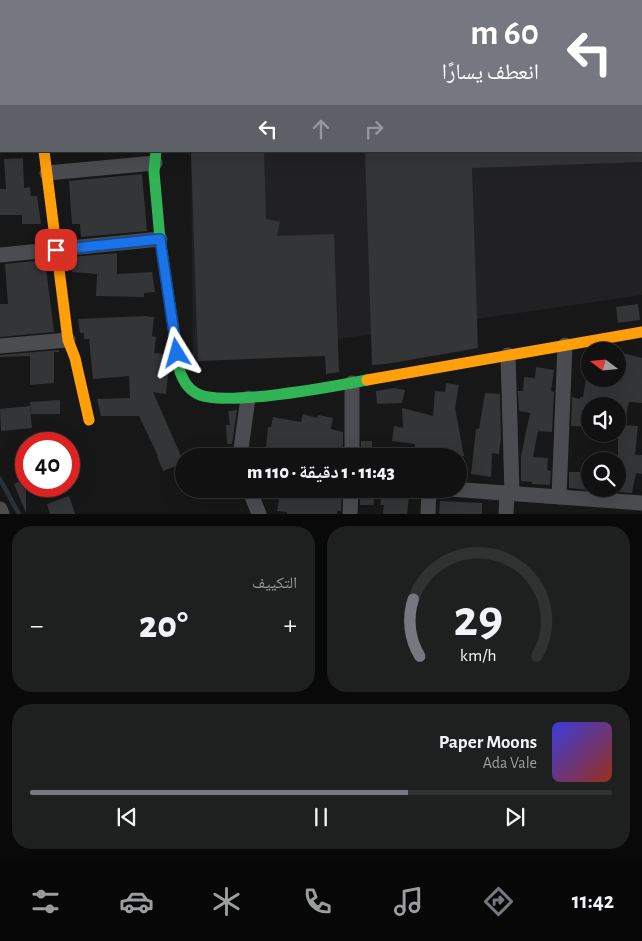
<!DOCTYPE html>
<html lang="ar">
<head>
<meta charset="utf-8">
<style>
  :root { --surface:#111; --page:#1e1f1f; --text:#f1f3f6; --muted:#9c9d9f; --line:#303131; --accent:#757880 }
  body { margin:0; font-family:"Alegreya Sans","Noto Naskh Arabic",sans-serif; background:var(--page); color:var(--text); direction:rtl; height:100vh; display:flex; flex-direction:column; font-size:19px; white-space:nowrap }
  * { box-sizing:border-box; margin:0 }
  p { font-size:16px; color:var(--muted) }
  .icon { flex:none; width:28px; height:28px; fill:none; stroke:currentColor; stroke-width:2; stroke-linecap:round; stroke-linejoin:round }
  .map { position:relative; height:514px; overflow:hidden; direction:ltr }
  .panel { display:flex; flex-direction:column; gap:12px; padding:12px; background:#090909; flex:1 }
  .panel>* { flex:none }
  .top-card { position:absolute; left:0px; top:0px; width:642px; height:152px; box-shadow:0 5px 20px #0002,0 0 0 1px var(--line); direction:rtl; background:#757880; color:#fff; overflow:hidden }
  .needle { width:32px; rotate:286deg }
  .fabs { position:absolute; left:581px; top:342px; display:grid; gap:10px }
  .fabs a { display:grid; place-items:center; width:45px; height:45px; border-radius:50%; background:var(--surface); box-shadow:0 5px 20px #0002,0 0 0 1px var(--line); font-size:25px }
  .speed { position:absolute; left:15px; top:432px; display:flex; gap:10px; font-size:25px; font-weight:700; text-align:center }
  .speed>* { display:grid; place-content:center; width:65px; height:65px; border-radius:50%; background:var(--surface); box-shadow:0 5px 20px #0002,0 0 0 1px var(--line); line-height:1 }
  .speed .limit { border:8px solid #d22; background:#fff; color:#111 }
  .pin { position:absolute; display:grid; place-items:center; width:42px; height:42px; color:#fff; margin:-21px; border-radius:10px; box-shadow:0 2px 8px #0006 }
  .me { position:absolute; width:55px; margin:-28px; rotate:352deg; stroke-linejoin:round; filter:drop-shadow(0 0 4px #0008) }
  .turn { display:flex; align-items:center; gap:18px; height:105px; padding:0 20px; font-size:22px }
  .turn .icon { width:65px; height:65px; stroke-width:2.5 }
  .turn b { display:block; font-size:35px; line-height:42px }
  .lanes { display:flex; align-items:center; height:48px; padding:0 20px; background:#0003; justify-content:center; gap:25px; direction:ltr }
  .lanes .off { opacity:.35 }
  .big { font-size:38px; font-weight:800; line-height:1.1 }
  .panel .card { flex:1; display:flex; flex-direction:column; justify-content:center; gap:8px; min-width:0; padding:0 18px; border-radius:20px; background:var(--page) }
  .panel .dial { align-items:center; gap:0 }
  .dial svg { height:130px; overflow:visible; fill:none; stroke:var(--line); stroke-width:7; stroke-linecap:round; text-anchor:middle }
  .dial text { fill:var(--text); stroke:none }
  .song { display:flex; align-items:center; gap:15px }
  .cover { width:60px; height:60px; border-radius:8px; background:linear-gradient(135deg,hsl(240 70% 55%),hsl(10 70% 35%)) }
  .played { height:5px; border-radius:2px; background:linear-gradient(90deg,var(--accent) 65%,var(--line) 65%) }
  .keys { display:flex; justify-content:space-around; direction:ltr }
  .heat { display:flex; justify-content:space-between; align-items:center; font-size:28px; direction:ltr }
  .panel .tiles { flex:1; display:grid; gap:12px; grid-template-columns:1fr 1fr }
  .card:last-child { grid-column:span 2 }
  .trip { position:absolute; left:175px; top:448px; width:292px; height:50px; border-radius:25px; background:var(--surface); box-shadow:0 5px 20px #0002,0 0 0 1px var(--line); font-weight:800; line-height:50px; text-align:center; direction:rtl }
  .dock { display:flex; height:80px; justify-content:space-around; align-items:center; background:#070707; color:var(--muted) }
  .dock .icon { width:35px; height:35px }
  .dock .active { color:var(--accent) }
  .dock b { font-size:22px; color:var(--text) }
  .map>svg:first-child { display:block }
  .built { fill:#212124 }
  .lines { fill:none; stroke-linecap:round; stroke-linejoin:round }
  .stream { stroke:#2a3239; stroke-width:4.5 }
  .building { fill:#343537 }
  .street { stroke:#4b4c50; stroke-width:15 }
  .fast { stroke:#30b455; stroke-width:11 }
  .slow { stroke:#ff9f0a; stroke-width:11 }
  .route-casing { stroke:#114b97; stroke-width:12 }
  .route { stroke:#1a73e8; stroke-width:9 }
</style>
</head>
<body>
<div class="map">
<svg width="642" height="514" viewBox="0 0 642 514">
  <rect width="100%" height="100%" fill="#171717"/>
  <polygon class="built" points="190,0 642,0 642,295 193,360 191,151 641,151 641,1"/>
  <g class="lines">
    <polyline class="stream" points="0,479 19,514"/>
  </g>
  <g class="building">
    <polygon points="191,151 264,151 266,219 280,222 277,236 334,234 339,372 326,374 325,356 198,361"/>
    <polygon points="365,151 642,151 642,162 472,168 478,348 386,364 372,365"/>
    <polygon points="23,158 24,188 30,187 31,196 37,196 41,224 22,224 22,215 0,215 0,189 6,189 4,159"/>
    <polygon points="142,174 147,231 81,237 80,224 72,224 69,181"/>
    <polygon points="117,253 117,274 152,272 155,292 144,293 144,297 96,296 97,274 72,272 70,257"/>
    <polygon points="45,260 54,332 0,337 0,304 8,304 5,264"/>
    <polygon points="638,304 640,320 618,323 616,307"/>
    <polygon points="144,316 154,317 152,336 156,337 154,353 165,354 168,375 166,394 153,392 184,463 163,471 157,456 158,456 139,416 101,416 97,399 130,398 129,376 93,379 89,339 84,339 84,333 80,333 78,319"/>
    <polygon points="59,350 59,352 54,352 54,383 30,385 30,356 0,357 0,355"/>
    <polygon points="618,352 642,358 642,403 629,402 624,425 638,426 635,455 642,455 642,474 636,473 632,493 618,492 618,406 590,406 590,427 571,426 572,397 580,399 580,397 583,397 586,379 618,379"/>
    <polygon points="536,367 554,370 551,391 554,392 552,432 538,431 533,457 548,458 547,470 551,471 550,485 532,484 532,482 521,481 521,456 530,413 519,411 518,391 523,391 524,377 535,378"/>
    <polygon points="446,383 459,385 455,408 464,456 415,456 415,444 392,441 394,426 403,428 402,408 433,416 435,391 445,392"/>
    <polygon points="394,388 405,390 402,403 377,404 376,391"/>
    <polygon points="485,393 500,394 501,439 499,454 492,453 491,477 471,474 476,429 479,429"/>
    <polygon points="60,400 60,414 31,414 30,402"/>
    <polygon points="30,406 32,428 1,431 0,409"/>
    <polygon points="237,410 232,444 227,444 226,425 230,425 228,411"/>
    <polygon points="303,414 317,418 318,415 333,418 331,429 343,432 343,451 341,450 340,456 265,456 268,427 271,427 273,417 301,422"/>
    <polygon points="361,441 372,441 372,456 361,455"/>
    <polygon points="569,472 580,472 580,477 590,479 590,490 569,488"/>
    <polygon points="26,478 26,513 14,484"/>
    <polygon points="281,489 342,489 341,511 337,511 337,514 287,514 287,512 277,511"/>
    <polygon points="360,494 373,494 374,505 360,505"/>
    <polygon points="385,494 409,497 407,514 383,514 384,505 380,505 382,495"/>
    <polygon points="69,496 75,514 50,514 47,504"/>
    <polygon points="440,501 482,503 482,514 439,514"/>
  </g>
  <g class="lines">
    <g class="street">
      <polyline points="47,173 155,163"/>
      <polyline points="0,255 160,239"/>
      <polyline points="0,346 68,340"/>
      <polyline points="508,355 512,493"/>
      <polyline points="240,456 248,398"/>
      <polyline points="352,456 352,383"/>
      <polyline points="249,489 259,514"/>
      <polyline points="450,489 642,503"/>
      <polyline points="559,497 565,345"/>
      <polyline points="0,509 2,514"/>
      <polyline points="350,514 351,489"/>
      <polyline points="428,514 429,489"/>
      <polyline points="506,514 507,493"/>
    </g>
    <path class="fast" d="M156 151 154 172 160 239 180 372C184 381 187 388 196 393 220 408 336 386 367 380"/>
    <g class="slow">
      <polyline points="44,151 68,340 75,358 89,420"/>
      <polyline points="367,380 642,332"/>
    </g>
  </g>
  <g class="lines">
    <defs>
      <polyline id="route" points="56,250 160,239 177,353"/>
    </defs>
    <use href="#route" class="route-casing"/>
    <use href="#route" class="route"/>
  </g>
</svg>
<div class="fabs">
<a><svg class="needle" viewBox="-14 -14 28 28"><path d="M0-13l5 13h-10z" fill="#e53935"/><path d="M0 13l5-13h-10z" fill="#9c9d9f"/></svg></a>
<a><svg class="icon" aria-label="sound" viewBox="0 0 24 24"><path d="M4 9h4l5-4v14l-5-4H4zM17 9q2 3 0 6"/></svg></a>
<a><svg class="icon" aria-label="search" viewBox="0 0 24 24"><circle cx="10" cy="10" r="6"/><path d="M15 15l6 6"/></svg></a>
</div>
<div class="speed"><div class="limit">40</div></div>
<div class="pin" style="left:56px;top:250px;background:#d93025"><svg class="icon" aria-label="arrive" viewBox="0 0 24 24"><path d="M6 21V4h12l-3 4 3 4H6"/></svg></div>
<svg class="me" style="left:177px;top:353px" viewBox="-20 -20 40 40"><path d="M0-17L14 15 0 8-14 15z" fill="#1a73e8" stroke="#fff" stroke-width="4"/></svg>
<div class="trip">11:43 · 1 دقيقة · 110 m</div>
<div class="top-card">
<div class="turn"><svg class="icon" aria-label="left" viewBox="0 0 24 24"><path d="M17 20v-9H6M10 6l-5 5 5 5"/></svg><div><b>60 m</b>انعطف يسارًا</div></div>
<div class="lanes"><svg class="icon" aria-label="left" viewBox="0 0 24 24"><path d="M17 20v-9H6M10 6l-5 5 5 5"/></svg><svg class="icon off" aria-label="ahead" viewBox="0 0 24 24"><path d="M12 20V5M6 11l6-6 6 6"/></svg><svg class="icon off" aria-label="right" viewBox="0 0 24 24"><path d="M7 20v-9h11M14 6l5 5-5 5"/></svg></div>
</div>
</div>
<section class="panel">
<div class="tiles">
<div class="card dial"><svg viewBox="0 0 100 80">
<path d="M14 69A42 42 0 1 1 86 69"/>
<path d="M14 69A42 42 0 0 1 10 34" stroke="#757880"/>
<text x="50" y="56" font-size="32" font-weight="700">29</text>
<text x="50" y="72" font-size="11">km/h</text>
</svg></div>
<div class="card"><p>التكييف</p>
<div class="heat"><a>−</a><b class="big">20°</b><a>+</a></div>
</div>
<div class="card">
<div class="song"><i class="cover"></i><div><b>Paper Moons</b><p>Ada Vale</p></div></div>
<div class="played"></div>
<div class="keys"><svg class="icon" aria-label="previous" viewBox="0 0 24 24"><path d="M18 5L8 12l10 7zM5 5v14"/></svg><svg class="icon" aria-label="pause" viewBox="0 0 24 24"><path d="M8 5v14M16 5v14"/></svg><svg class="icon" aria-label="next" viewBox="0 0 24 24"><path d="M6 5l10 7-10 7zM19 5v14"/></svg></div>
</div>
</div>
</section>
<nav class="dock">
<b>11:42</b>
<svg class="icon active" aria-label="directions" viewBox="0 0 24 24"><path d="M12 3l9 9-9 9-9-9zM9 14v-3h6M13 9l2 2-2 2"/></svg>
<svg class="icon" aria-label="music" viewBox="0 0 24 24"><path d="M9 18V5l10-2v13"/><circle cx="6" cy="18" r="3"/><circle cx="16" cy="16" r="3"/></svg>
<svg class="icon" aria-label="phone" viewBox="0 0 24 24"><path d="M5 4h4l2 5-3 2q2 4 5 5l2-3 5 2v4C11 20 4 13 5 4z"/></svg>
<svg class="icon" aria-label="climate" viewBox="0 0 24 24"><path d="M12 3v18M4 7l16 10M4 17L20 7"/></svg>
<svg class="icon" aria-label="car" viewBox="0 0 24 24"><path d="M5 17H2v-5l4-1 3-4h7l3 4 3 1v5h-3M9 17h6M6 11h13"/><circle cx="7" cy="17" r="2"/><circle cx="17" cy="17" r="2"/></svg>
<svg class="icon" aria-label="filters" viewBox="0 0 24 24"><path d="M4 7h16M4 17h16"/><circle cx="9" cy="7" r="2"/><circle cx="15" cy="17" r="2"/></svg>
</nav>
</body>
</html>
